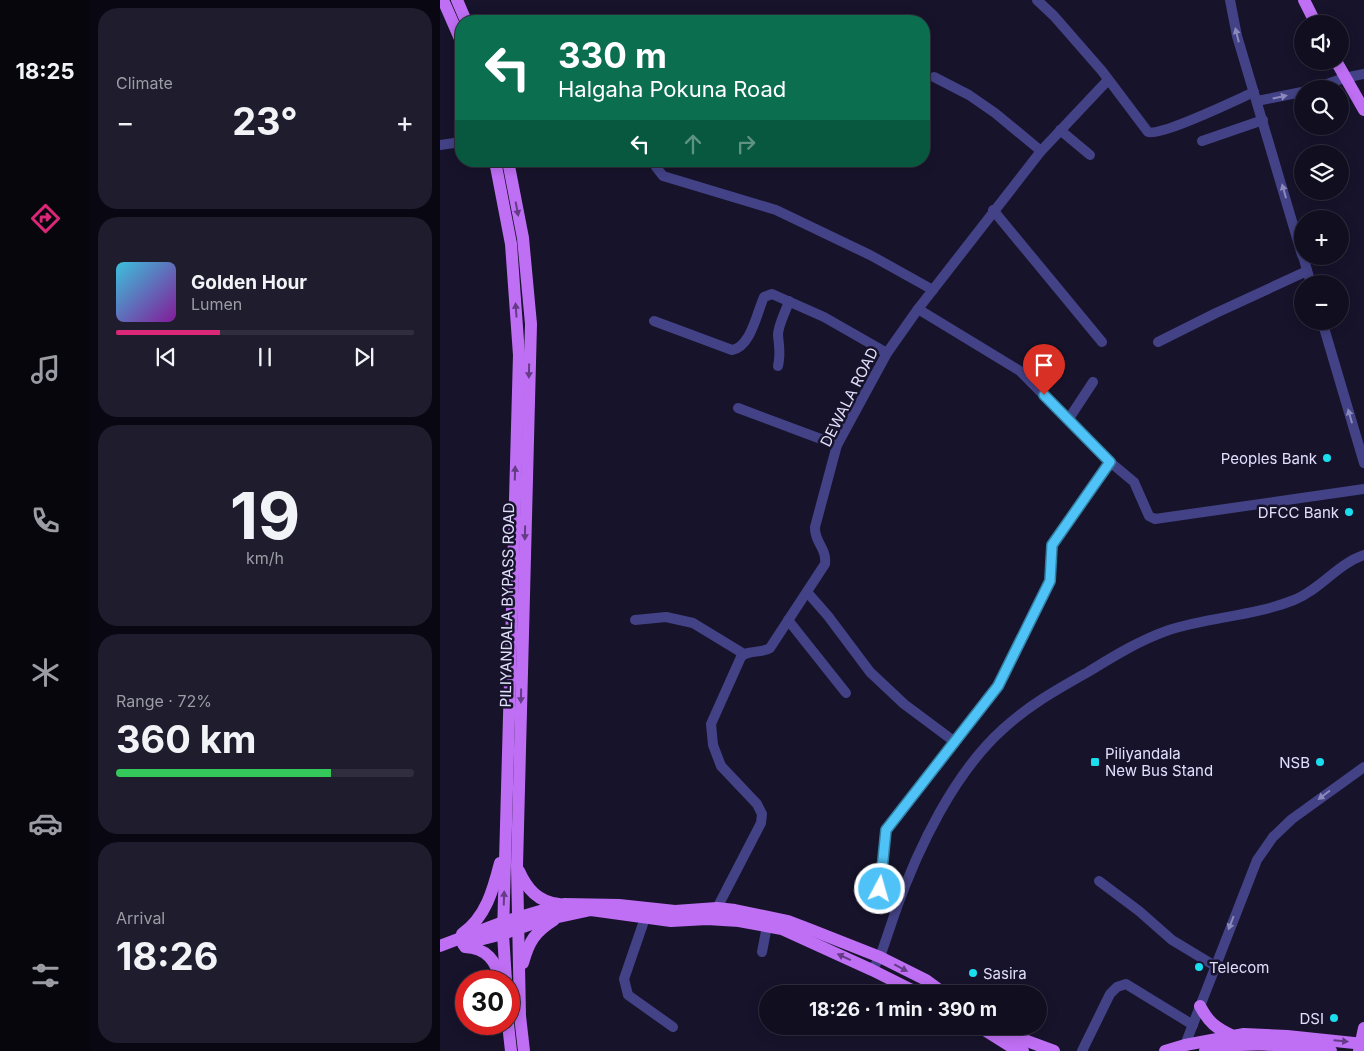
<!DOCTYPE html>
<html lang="en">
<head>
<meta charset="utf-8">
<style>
  :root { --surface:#110e20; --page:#1e1c2d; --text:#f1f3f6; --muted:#9c9ca5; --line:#302e3e; --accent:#db2777 }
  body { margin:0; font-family:Inter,sans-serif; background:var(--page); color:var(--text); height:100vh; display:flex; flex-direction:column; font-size:19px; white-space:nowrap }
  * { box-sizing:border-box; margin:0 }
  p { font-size:16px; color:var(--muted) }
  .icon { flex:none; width:28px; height:28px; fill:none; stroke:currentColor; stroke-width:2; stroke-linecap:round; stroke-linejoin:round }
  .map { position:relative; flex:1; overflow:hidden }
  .details { display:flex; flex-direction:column; gap:8px; padding:8px; background:#090812; width:350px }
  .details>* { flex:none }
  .guide { position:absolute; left:15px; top:15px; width:475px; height:152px; border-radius:20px; box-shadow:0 2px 12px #0003,0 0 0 1px var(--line); background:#0b6e4f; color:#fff; overflow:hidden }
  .controls { position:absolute; left:854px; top:15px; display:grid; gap:10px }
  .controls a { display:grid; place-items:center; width:55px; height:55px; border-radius:50%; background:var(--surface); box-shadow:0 2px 12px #0003,0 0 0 1px var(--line); font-size:25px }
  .speed { position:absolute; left:15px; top:970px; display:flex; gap:10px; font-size:25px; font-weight:700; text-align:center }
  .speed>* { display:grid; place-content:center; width:65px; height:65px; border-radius:50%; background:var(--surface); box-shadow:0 2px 12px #0003,0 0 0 1px var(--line); line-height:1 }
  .speed .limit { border:8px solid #d22; background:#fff; color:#111 }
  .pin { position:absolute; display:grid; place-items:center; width:42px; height:42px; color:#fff; margin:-51px -21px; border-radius:50% 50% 50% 0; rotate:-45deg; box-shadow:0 0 5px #0007 }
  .pin .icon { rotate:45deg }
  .me { position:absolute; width:55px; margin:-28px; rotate:6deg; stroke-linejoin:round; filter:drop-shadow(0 0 4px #0008) }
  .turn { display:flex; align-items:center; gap:18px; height:105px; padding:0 20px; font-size:22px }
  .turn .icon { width:65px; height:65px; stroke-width:2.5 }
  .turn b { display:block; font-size:35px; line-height:42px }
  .lanes { display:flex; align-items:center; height:48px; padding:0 20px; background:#0003; justify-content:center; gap:25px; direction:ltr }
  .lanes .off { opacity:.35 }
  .big { font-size:38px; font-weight:700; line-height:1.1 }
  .details .tile { flex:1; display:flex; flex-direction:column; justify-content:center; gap:8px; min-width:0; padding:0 18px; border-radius:20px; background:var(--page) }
  .details .dial { align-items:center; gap:0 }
  .dial b { font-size:65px; line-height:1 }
  .song { display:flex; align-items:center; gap:15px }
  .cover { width:60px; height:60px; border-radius:8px; background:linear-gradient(135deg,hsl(190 70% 55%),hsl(290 70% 35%)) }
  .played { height:5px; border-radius:2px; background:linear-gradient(90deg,var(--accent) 35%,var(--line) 35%) }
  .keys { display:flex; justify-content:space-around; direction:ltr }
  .heat { display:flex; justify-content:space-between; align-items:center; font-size:28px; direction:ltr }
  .charge { height:8px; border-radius:4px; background:linear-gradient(90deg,#34c759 72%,var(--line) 0) }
  .trip { position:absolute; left:319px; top:985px; width:288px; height:50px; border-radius:25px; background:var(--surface); box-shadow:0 2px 12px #0003,0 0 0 1px var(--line); font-weight:700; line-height:50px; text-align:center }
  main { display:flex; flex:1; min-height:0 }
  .tabs { display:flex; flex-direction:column; width:90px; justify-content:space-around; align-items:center; background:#07060d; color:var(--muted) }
  .tabs .icon { width:35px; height:35px }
  .tabs .active { color:var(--accent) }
  .tabs b { font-size:22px; color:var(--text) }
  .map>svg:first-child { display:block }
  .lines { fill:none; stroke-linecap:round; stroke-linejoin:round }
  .minor { stroke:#434286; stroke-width:10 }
  .major { stroke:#bf6ff4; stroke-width:12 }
  .oneway { fill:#8b89bc }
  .oneway2 { fill:#633c85 }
  .route-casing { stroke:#337fa1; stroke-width:12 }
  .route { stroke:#4fc3f7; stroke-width:9 }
  .poi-dot { fill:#1adeee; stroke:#17132b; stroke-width:2 }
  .labels { text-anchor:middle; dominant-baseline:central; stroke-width:5; stroke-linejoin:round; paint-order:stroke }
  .street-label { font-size:15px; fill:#e2dffd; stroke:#17132b }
  .poi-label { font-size:15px; fill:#e2dffd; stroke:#17132b; text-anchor:end }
</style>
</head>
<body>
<main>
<nav class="tabs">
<b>18:25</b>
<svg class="icon active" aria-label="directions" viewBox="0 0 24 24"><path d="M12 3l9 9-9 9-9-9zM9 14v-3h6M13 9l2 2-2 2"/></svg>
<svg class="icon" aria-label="music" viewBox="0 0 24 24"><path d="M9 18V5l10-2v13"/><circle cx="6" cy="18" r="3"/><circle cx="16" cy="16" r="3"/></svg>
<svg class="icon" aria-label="phone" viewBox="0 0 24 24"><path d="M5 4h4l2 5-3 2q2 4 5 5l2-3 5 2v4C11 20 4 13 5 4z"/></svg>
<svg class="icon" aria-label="climate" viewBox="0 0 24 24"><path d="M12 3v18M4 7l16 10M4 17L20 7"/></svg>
<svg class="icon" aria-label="car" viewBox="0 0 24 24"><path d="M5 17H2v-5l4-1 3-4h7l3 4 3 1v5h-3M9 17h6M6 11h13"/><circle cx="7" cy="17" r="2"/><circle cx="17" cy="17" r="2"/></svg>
<svg class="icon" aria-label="filters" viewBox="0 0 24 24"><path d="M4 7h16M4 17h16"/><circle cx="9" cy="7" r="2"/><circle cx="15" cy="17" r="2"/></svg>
</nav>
<section class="details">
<div class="tile"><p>Climate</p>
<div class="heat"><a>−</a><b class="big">23°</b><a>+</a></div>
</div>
<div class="tile">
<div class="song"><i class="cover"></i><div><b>Golden Hour</b><p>Lumen</p></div></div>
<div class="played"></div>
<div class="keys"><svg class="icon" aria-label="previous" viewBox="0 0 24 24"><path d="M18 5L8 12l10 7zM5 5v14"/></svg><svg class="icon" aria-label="pause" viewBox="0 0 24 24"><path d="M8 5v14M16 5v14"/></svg><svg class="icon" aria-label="next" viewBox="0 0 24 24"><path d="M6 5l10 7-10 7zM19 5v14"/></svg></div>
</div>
<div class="tile dial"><b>19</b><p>km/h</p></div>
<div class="tile"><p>Range · 72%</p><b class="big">360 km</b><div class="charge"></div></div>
<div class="tile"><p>Arrival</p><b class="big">18:26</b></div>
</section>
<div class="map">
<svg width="924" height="1051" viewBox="0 0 924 1051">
  <rect width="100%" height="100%" fill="#17132b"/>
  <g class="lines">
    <g class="minor">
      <path d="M597 0 614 16 662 71 708 132C722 136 796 100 814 92"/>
      <polyline points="790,0 797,36 862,255"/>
      <polyline points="494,77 529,95 555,113 601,151"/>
      <polyline points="873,89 904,78 924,74"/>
      <polyline points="817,101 862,92"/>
      <polyline points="620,130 650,155"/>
      <polyline points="762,141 823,120"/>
      <polyline points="0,145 21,142"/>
      <polyline points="216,161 216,167 223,176 336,210 430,255 493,290"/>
      <polyline points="553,210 662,342"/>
      <polyline points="863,256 871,284"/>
      <polyline points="478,309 580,371 670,462 694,482 709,516 715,519 924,489"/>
      <path d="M214 321 292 350C311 347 317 312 324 297L332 294 384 317 447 353"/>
      <polyline points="882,321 924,463"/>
      <polyline points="718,342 776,313 867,271"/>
      <path d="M338 366C341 353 339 348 338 335 338 325 346 311 349 301"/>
      <polyline points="298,408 397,445"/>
      <polyline points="628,420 653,382"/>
      <polyline points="367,592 388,616 430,672 464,704 515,742"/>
      <polyline points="195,620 226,617 253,623 304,654"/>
      <polyline points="348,620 406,693"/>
      <polyline points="659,881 699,911 732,940 775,966"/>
      <path d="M456 910C478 848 514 773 563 729 589 705 618 689 648 672 674 656 700 640 729 630 770 617 814 616 854 600 880 590 897 564 924 555"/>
      <path d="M277 915V908L321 823 322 814 317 804 281 766 273 745 271 724 301 657C309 649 321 654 330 648L385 564C387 548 374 542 375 527L397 445 447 353 478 309 601 151 668 80"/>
      <polyline points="205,918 184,979 188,995 233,1027"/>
      <polyline points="322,952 327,926"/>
      <polyline points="432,970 440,957 456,910 447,902 440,889 446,831 559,686 610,581 612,545 670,462"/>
      <polyline points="743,1050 817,860 833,837 852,819 924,767"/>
      <polyline points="642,1051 670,994 677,987 686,984 753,1025"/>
    </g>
    <g class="major">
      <polyline points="3,0 21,41"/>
      <polyline points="17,0 26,21"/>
      <polyline points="864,0 876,24"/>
      <polyline points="896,61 924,110"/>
      <polyline points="55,161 71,244 79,355 63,934 66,981"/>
      <polyline points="68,161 83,238 91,324 77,866 80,1016 84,1051"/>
      <path d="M79 871C87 889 98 902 119 904"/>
      <path d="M22 934C46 917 53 890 60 863"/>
      <polyline points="23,944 63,934 100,921 151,910 231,921 267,919 299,921 342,929 432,970 480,994"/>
      <polyline points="0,946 63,922 124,904 179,905 235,911 277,908 295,910 348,921 369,929 440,957 486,980 505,994"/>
      <path d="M25 947C47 948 56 961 61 981"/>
      <path d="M83 963C89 941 95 932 114 920"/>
      <path d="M760 1006C769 1023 776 1028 793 1036"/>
      <polyline points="68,1024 71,1051"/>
      <polyline points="538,1026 570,1046 583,1051"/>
      <polyline points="553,1026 568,1034 614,1051"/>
      <polyline points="725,1051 745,1045 804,1034 847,1036 924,1044"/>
      <path d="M765 1051C806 1039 849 1046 891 1051"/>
      <polyline points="919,1051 924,1028"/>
    </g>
  </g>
  <defs><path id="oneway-solid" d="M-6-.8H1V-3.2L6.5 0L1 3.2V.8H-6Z" transform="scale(1.25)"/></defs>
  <g class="oneway">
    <use href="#oneway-solid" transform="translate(797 35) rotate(-104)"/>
    <use href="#oneway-solid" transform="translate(840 97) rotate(-12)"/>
    <use href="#oneway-solid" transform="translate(844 191) rotate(-106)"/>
    <use href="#oneway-solid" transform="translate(910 416) rotate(-106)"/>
    <use href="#oneway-solid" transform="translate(884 795) rotate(143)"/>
    <use href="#oneway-solid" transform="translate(791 923) rotate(111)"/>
  </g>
  <g class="oneway2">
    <use href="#oneway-solid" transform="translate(77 209) rotate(79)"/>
    <use href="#oneway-solid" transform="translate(76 310) rotate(-94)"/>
    <use href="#oneway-solid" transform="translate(89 371) rotate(91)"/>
    <use href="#oneway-solid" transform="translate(75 473) rotate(-88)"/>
    <use href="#oneway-solid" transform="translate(85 533) rotate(91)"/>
    <use href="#oneway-solid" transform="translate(81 696) rotate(91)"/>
    <use href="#oneway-solid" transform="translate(64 898) rotate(-88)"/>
    <use href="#oneway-solid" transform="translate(404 957) rotate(-155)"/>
    <use href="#oneway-solid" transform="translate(461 968) rotate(28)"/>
    <use href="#oneway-solid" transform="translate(901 1041) rotate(5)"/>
  </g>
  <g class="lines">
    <defs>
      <polyline id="route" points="440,889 446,830 558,686 610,581 612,545 670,462 604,395"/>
    </defs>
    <use href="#route" class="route-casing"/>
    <use href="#route" class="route"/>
  </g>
  <g class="poi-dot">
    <circle cx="887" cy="458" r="5"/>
    <circle cx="909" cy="512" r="5"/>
    <rect x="650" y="757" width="10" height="10" rx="2.5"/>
    <circle cx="880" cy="762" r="5"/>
    <circle cx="759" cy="967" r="5"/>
    <circle cx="533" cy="973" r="5"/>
    <circle cx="894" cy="1018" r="5"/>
  </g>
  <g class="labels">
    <g class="street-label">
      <text transform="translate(409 397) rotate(-63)">DEWALA ROAD</text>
      <text transform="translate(67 605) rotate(-89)">PILIYANDALA BYPASS ROAD</text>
    </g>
    <g class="poi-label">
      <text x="877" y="458">Peoples Bank</text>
      <text x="899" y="512">DFCC Bank</text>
      <text x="665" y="753" text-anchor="start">Piliyandala<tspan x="665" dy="17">New Bus Stand</tspan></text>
      <text x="870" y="762">NSB</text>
      <text x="769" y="967" text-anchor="start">Telecom</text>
      <text x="543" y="973" text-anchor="start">Sasira</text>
      <text x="884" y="1018">DSI</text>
    </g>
  </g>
</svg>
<div class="controls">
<a><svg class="icon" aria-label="sound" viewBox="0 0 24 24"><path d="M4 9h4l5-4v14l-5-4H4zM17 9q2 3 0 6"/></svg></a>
<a><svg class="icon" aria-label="search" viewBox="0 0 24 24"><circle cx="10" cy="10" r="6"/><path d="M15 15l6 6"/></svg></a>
<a><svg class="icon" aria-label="layers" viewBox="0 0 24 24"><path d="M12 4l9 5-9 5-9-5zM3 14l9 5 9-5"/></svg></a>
<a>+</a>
<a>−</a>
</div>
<div class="speed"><div class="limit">30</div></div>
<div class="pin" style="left:604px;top:395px;background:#d93025"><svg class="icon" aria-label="arrive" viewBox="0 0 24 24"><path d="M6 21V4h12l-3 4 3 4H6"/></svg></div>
<svg class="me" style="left:440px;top:889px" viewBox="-20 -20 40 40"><circle r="17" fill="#4fc3f7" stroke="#fff" stroke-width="3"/><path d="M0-11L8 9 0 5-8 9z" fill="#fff"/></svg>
<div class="trip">18:26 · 1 min · 390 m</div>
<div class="guide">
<div class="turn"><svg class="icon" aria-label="left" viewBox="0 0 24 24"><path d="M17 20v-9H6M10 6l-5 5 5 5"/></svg><div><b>330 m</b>Halgaha Pokuna Road</div></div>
<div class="lanes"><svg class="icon" aria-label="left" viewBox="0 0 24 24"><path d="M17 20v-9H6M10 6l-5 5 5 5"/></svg><svg class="icon off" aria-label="ahead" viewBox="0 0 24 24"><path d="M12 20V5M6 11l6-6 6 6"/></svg><svg class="icon off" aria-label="right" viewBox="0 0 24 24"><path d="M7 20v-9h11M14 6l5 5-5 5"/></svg></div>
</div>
</div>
</main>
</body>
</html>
